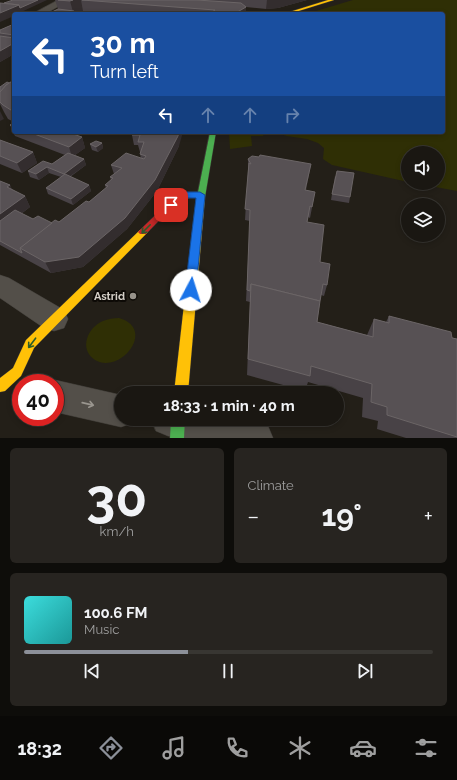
<!DOCTYPE html>
<html lang="en">
<head>
<meta charset="utf-8">
<style>
  :root { --surface:#1a1712; --page:#272420; --text:#f1f3f6; --muted:#9f9f9f; --line:#383632; --accent:#8c9099 }
  body { margin:0; font-family:Raleway,sans-serif; background:var(--page); color:var(--text); height:100vh; display:flex; flex-direction:column; font-size:15px; white-space:nowrap }
  * { box-sizing:border-box; margin:0 }
  p { font-size:13px; color:var(--muted) }
  .icon { flex:none; width:22px; height:22px; fill:none; stroke:currentColor; stroke-width:2; stroke-linecap:round; stroke-linejoin:round }
  .map { position:relative; height:438px; overflow:hidden }
  .sheet { display:flex; flex-direction:column; gap:10px; padding:10px; background:#0e0d0a; flex:1 }
  .sheet>* { flex:none }
  .guide { position:absolute; left:12px; top:12px; width:433px; height:122px; border-radius:4px; box-shadow:0 2px 6px #0003,0 0 0 1px var(--line); background:#1a4fa0; color:#fff; overflow:hidden }
  .controls { position:absolute; left:401px; top:146px; display:grid; gap:8px }
  .controls a { display:grid; place-items:center; width:44px; height:44px; border-radius:50%; background:var(--surface); box-shadow:0 2px 6px #0003,0 0 0 1px var(--line); font-size:20px }
  .speed { position:absolute; left:12px; top:374px; display:flex; gap:8px; font-size:20px; font-weight:700; text-align:center }
  .speed>* { display:grid; place-content:center; width:52px; height:52px; border-radius:50%; background:var(--surface); box-shadow:0 2px 6px #0003,0 0 0 1px var(--line); line-height:1 }
  .speed .limit { border:6px solid #d22; background:#fff; color:#111 }
  .pin { position:absolute; display:grid; place-items:center; width:34px; height:34px; color:#fff; margin:-17px; border-radius:8px; box-shadow:0 2px 6px #0006 }
  .me { position:absolute; width:44px; margin:-22px; rotate:5deg; stroke-linejoin:round; filter:drop-shadow(0 0 3px #0008) }
  .turn { display:flex; align-items:center; gap:14px; height:84px; padding:0 12px; font-size:18px }
  .turn .icon { width:52px; height:52px; stroke-width:2.5 }
  .turn b { display:block; font-size:28px; line-height:34px }
  .lanes { display:flex; align-items:center; height:38px; padding:0 12px; background:#0003; justify-content:center; gap:20px; direction:ltr }
  .lanes .off { opacity:.35 }
  .big { font-size:30px; font-weight:700; line-height:1.1 }
  .sheet .card { flex:1; display:flex; flex-direction:column; justify-content:center; gap:6px; min-width:0; padding:0 14px; border-radius:6px; background:var(--page) }
  .sheet .dial { align-items:center; gap:0 }
  .dial b { font-size:52px; line-height:1 }
  .song { display:flex; align-items:center; gap:12px }
  .cover { width:48px; height:48px; border-radius:6px; background:linear-gradient(135deg,hsl(180 70% 55%),hsl(180 70% 35%)) }
  .played { height:4px; border-radius:2px; background:linear-gradient(90deg,var(--accent) 40%,var(--line) 40%) }
  .keys { display:flex; justify-content:space-around; direction:ltr }
  .heat { display:flex; justify-content:space-between; align-items:center; font-size:22px; direction:ltr }
  .sheet .tiles { flex:1; display:grid; gap:10px; grid-template-columns:1fr 1fr }
  .card:last-child { grid-column:span 2 }
  .trip { position:absolute; left:114px; top:386px; width:230px; height:40px; border-radius:20px; background:var(--surface); box-shadow:0 2px 6px #0003,0 0 0 1px var(--line); font-weight:700; line-height:40px; text-align:center }
  .dock { display:flex; height:64px; justify-content:space-around; align-items:center; background:#0a0907; color:var(--muted) }
  .dock .icon { width:28px; height:28px }
  .dock .active { color:var(--accent) }
  .dock b { font-size:18px; color:var(--text) }
  .map>svg:first-child { display:block }
  .green { fill:#2f2f05 }
  .lines { fill:none; stroke-linecap:round; stroke-linejoin:round }
  .street-casing { stroke:#3c3934; stroke-width:1 }
  .fast-casing { stroke:#3c3934; stroke-width:1 }
  .slow-casing { stroke:#3c3934; stroke-width:1 }
  .jam-casing { stroke:#3c3934; stroke-width:1 }
  .street { fill:#534f49; fill-rule:evenodd }
  .fast { fill:#4caf50; fill-rule:evenodd }
  .slow { fill:#ffc107; fill-rule:evenodd }
  .jam { fill:#c62828; fill-rule:evenodd }
  .wall { fill:#484246 }
  .shaded-wall { fill:#332d2e }
  .building { fill:#575154; stroke:#6b6566 }
  .oneway { stroke:#2c5c2b }
  .oneway2 { stroke:#9a968f }
  .route { fill:#1a73e8; stroke:#114b97 }
  .poi-dot { fill:#97928a; stroke:#0d0a06; stroke-width:1.5 }
  .labels { text-anchor:middle; dominant-baseline:central; stroke-width:4; stroke-linejoin:round; paint-order:stroke }
  .poi-label { font-size:11px; font-weight:bold; fill:#d5d0c8; stroke:#0d0a06; text-anchor:end }
</style>
</head>
<body>
<div class="map">
<svg width="457" height="438" viewBox="0 0 457 438">
  <rect width="100%" height="100%" fill="#231f18"/>
  <g class="green">
    <polygon points="353,0 457,0 457,191 414,183 438,183 438,153 408,153 408,182 332,165 323,159 324,148 318,143 307,139 287,136 273,132 443,132 443,14 306,14"/>
    <polygon points="229,132 265,132 263,136 251,136 252,146 230,149"/>
    <path d="M119 318C157 329 120 375 95 360 78 349 88 327 103 321 108 319 114 318 119 318Z"/>
  </g>
  <g class="lines">
    <defs>
      <g id="street">
        <polygon points="58,0 70,0 45,14 32,14"/>
        <polygon points="0,275 9,278 64,310 68,319 64,328 54,331 44,328 0,298"/>
        <polygon points="55,380 121,395 121,419 134,419 133,423 121,427 55,412 55,383 48,383"/>
        <polygon points="151,419 251,419 268,426 273,438 179,438 168,436 156,431"/>
      </g>
      <g id="fast">
        <polygon points="210,132 216,132 205,197 201,200 197,197"/>
        <polygon points="171,419 185,419 184,438 170,438"/>
      </g>
      <g id="slow">
        <polygon points="328,0 334,0 289,14 283,14"/>
        <polygon points="215,9 261,13 263,14 216,11"/>
        <polygon points="201,194 205,197 188,393 174,393 194,216 197,197"/>
        <polygon points="143,229 148,232 146,234 34,348 21,376 5,391 0,392 0,378 13,368 26,340 140,230"/>
      </g>
      <path id="jam" d="M186 192H200L204 195C199 200 192 196 187 199 171 206 158 222 146 234H140L138 232 140 230 168 203Z"/>
    </defs>
    <use href="#street" class="street-casing"/>
    <use href="#fast" class="fast-casing"/>
    <use href="#slow" class="slow-casing"/>
    <use href="#jam" class="jam-casing"/>
    <use href="#street" class="street"/>
    <use href="#fast" class="fast"/>
    <use href="#slow" class="slow"/>
    <use href="#jam" class="jam"/>
  </g>
  <g class="wall">
    <polygon points="55,0 307,0 278,8 266,9 246,7 246,14 85,14 85,11 83,11 76,14 48,14 58,9"/>
    <polygon points="14,24 14,54 0,62 0,30"/>
    <polygon points="14,80 14,122 8,119 4,112 0,104 0,87"/>
    <polygon points="14,123 14,132 67,132 82,137 85,148 75,155 84,159 86,165 70,177 89,185 91,191 73,205 48,194 46,188 61,177 49,173 39,180 30,177 28,171 52,164 65,155 15,136 10,125"/>
    <polygon points="133,132 179,146 157,191 127,229 83,267 51,273 0,245 0,181 10,185 12,190 25,196 30,207 21,214 33,219 52,223 59,222 89,202 106,188 105,185 111,180 110,177 114,174 111,165 141,158 140,154 141,152 140,152 138,145 134,145 132,135"/>
    <polygon points="0,140 33,152 37,163 22,173 0,164"/>
    <polygon points="102,143 103,148 98,152 92,150 90,144"/>
    <polygon points="248,159 311,164 306,190 315,192 310,218 308,217 307,222 327,285 324,296 321,295 317,322 367,335 374,319 386,322 389,316 457,339 457,438 406,438 377,429 378,421 362,417 363,398 308,382 305,391 247,375 250,302 246,301 250,221 245,220 248,170"/>
    <polygon points="335,176 350,197 349,203 331,200"/>
  </g>
  <g class="shaded-wall">
    <polygon points="38,0 47,0 17,14 14,14 14,16 0,22 0,13 19,5"/>
    <polygon points="73,0 81,0 83,11 76,14 72,14 73,12 70,1"/>
    <polygon points="267,0 307,0 278,8 266,9"/>
    <polygon points="246,7 246,14 234,14"/>
    <polygon points="14,43 14,54 0,62 0,51"/>
    <polygon points="0,111 4,119 0,121"/>
    <polygon points="179,132 183,132 179,146 157,191 127,229 83,267 51,273 45,262"/>
    <polygon points="82,137 85,148 72,157 69,147"/>
    <polygon points="102,143 103,148 98,152 96,147"/>
    <polygon points="33,152 37,163 22,173 17,163"/>
    <polygon points="84,159 86,165 66,179 64,174"/>
    <polygon points="311,164 309,175 303,201 305,190"/>
    <polygon points="47,167 49,173 39,180 36,174"/>
    <polygon points="10,185 15,196 7,187"/>
    <polygon points="89,185 91,191 73,205 71,199"/>
    <polygon points="25,196 30,207 0,229 0,214"/>
  </g>
  <g class="building">
    <polygon points="13,0 38,0 20,8 19,5 4,3"/>
    <polygon points="58,0 73,0 70,1"/>
    <polygon points="82,0 197,0 241,3 246,7 234,14 209,14 215,10"/>
    <polygon points="0,3 19,5 0,13"/>
    <polygon points="58,9 74,11 72,13 76,13 75,14 48,14"/>
    <polygon points="14,24 14,35 0,33 0,30"/>
    <polygon points="0,36 14,38 14,43 0,51"/>
    <polygon points="14,80 14,112 3,105 0,102 0,92 6,85"/>
    <polygon points="7,82 9,83 6,85 0,92 0,87"/>
    <polygon points="14,123 14,127 10,125"/>
    <polygon points="29,132 67,132 82,137 69,147"/>
    <polygon points="133,132 179,132 178,136 155,180 125,218 79,257 45,262 20,248 55,220 59,222 86,201 89,202 108,186 105,185 113,178 110,177 122,168 111,165 126,153 144,159 146,156 140,154 144,142 138,142 140,135 132,135"/>
    <polygon points="0,140 33,152 17,163 0,156"/>
    <polygon points="96,141 102,143 96,147 90,144"/>
    <polygon points="68,153 84,159 64,174 47,167 36,174 28,171 43,161 52,164"/>
    <polygon points="260,155 311,164 305,190 315,192 312,207 310,206 307,222 324,225 320,262 330,264 327,285 323,284 320,301 251,284 250,291 247,290 250,210 245,209 249,163 251,164 248,159 252,156 259,157"/>
    <polygon points="337,171 354,173 350,197 332,194"/>
    <polygon points="65,174 89,185 71,199 46,188"/>
    <polygon points="0,181 10,185 7,187 25,196 0,214"/>
    <polygon points="15,210 33,219 38,216 52,223 20,248 22,253 0,241 0,221"/>
    <polygon points="251,284 320,301 317,322 373,337 374,319 389,323 389,316 451,332 452,338 457,339 457,437 387,415 387,407 371,402 372,384 311,366 310,376 248,359"/>
  </g>
  <defs><path id="oneway-shaft" d="M-6 0H5M1.5-3L5.5 0L1.5 3" fill="none" stroke-width="1.6" stroke-linecap="round" stroke-linejoin="round"/></defs>
  <g class="oneway">
    <use href="#oneway-shaft" transform="translate(146 229) rotate(135)"/>
    <use href="#oneway-shaft" transform="translate(32 343) rotate(127)"/>
  </g>
  <use class="oneway2" href="#oneway-shaft" transform="translate(88 404) rotate(13)"/>
  <polygon class="route" points="186,192 200,192 205,195 196,290 194,293 191,294 187,293 185,290 196,198 188,198 171,208 166,205"/>
  <circle class="poi-dot" cx="133" cy="296" r="4"/>
  <g class="labels">
    <g class="poi-label">
      <text x="125" y="296">Astrid</text>
    </g>
  </g>
</svg>
<div class="controls">
<a><svg class="icon" aria-label="sound" viewBox="0 0 24 24"><path d="M4 9h4l5-4v14l-5-4H4zM17 9q2 3 0 6"/></svg></a>
<a><svg class="icon" aria-label="layers" viewBox="0 0 24 24"><path d="M12 4l9 5-9 5-9-5zM3 14l9 5 9-5"/></svg></a>
</div>
<div class="speed"><div class="limit">40</div></div>
<div class="pin" style="left:171px;top:205px;background:#d93025"><svg class="icon" aria-label="arrive" viewBox="0 0 24 24"><path d="M6 21V4h12l-3 4 3 4H6"/></svg></div>
<svg class="me" style="left:191px;top:290px" viewBox="-20 -20 40 40"><circle r="19" fill="#fff"/><path d="M0-13L10 11 0 6-10 11z" fill="#1a73e8"/></svg>
<div class="trip">18:33 · 1 min · 40 m</div>
<div class="guide">
<div class="turn"><svg class="icon" aria-label="left" viewBox="0 0 24 24"><path d="M17 20v-9H6M10 6l-5 5 5 5"/></svg><div><b>30 m</b>Turn left</div></div>
<div class="lanes"><svg class="icon" aria-label="left" viewBox="0 0 24 24"><path d="M17 20v-9H6M10 6l-5 5 5 5"/></svg><svg class="icon off" aria-label="ahead" viewBox="0 0 24 24"><path d="M12 20V5M6 11l6-6 6 6"/></svg><svg class="icon off" aria-label="ahead" viewBox="0 0 24 24"><path d="M12 20V5M6 11l6-6 6 6"/></svg><svg class="icon off" aria-label="right" viewBox="0 0 24 24"><path d="M7 20v-9h11M14 6l5 5-5 5"/></svg></div>
</div>
</div>
<section class="sheet">
<div class="tiles">
<div class="card dial"><b>30</b><p>km/h</p></div>
<div class="card"><p>Climate</p>
<div class="heat"><a>−</a><b class="big">19°</b><a>+</a></div>
</div>
<div class="card">
<div class="song"><i class="cover"></i><div><b>100.6 FM</b><p>Music</p></div></div>
<div class="played"></div>
<div class="keys"><svg class="icon" aria-label="previous" viewBox="0 0 24 24"><path d="M18 5L8 12l10 7zM5 5v14"/></svg><svg class="icon" aria-label="pause" viewBox="0 0 24 24"><path d="M8 5v14M16 5v14"/></svg><svg class="icon" aria-label="next" viewBox="0 0 24 24"><path d="M6 5l10 7-10 7zM19 5v14"/></svg></div>
</div>
</div>
</section>
<nav class="dock">
<b>18:32</b>
<svg class="icon active" aria-label="directions" viewBox="0 0 24 24"><path d="M12 3l9 9-9 9-9-9zM9 14v-3h6M13 9l2 2-2 2"/></svg>
<svg class="icon" aria-label="music" viewBox="0 0 24 24"><path d="M9 18V5l10-2v13"/><circle cx="6" cy="18" r="3"/><circle cx="16" cy="16" r="3"/></svg>
<svg class="icon" aria-label="phone" viewBox="0 0 24 24"><path d="M5 4h4l2 5-3 2q2 4 5 5l2-3 5 2v4C11 20 4 13 5 4z"/></svg>
<svg class="icon" aria-label="climate" viewBox="0 0 24 24"><path d="M12 3v18M4 7l16 10M4 17L20 7"/></svg>
<svg class="icon" aria-label="car" viewBox="0 0 24 24"><path d="M5 17H2v-5l4-1 3-4h7l3 4 3 1v5h-3M9 17h6M6 11h13"/><circle cx="7" cy="17" r="2"/><circle cx="17" cy="17" r="2"/></svg>
<svg class="icon" aria-label="filters" viewBox="0 0 24 24"><path d="M4 7h16M4 17h16"/><circle cx="9" cy="7" r="2"/><circle cx="15" cy="17" r="2"/></svg>
</nav>
</body>
</html>
